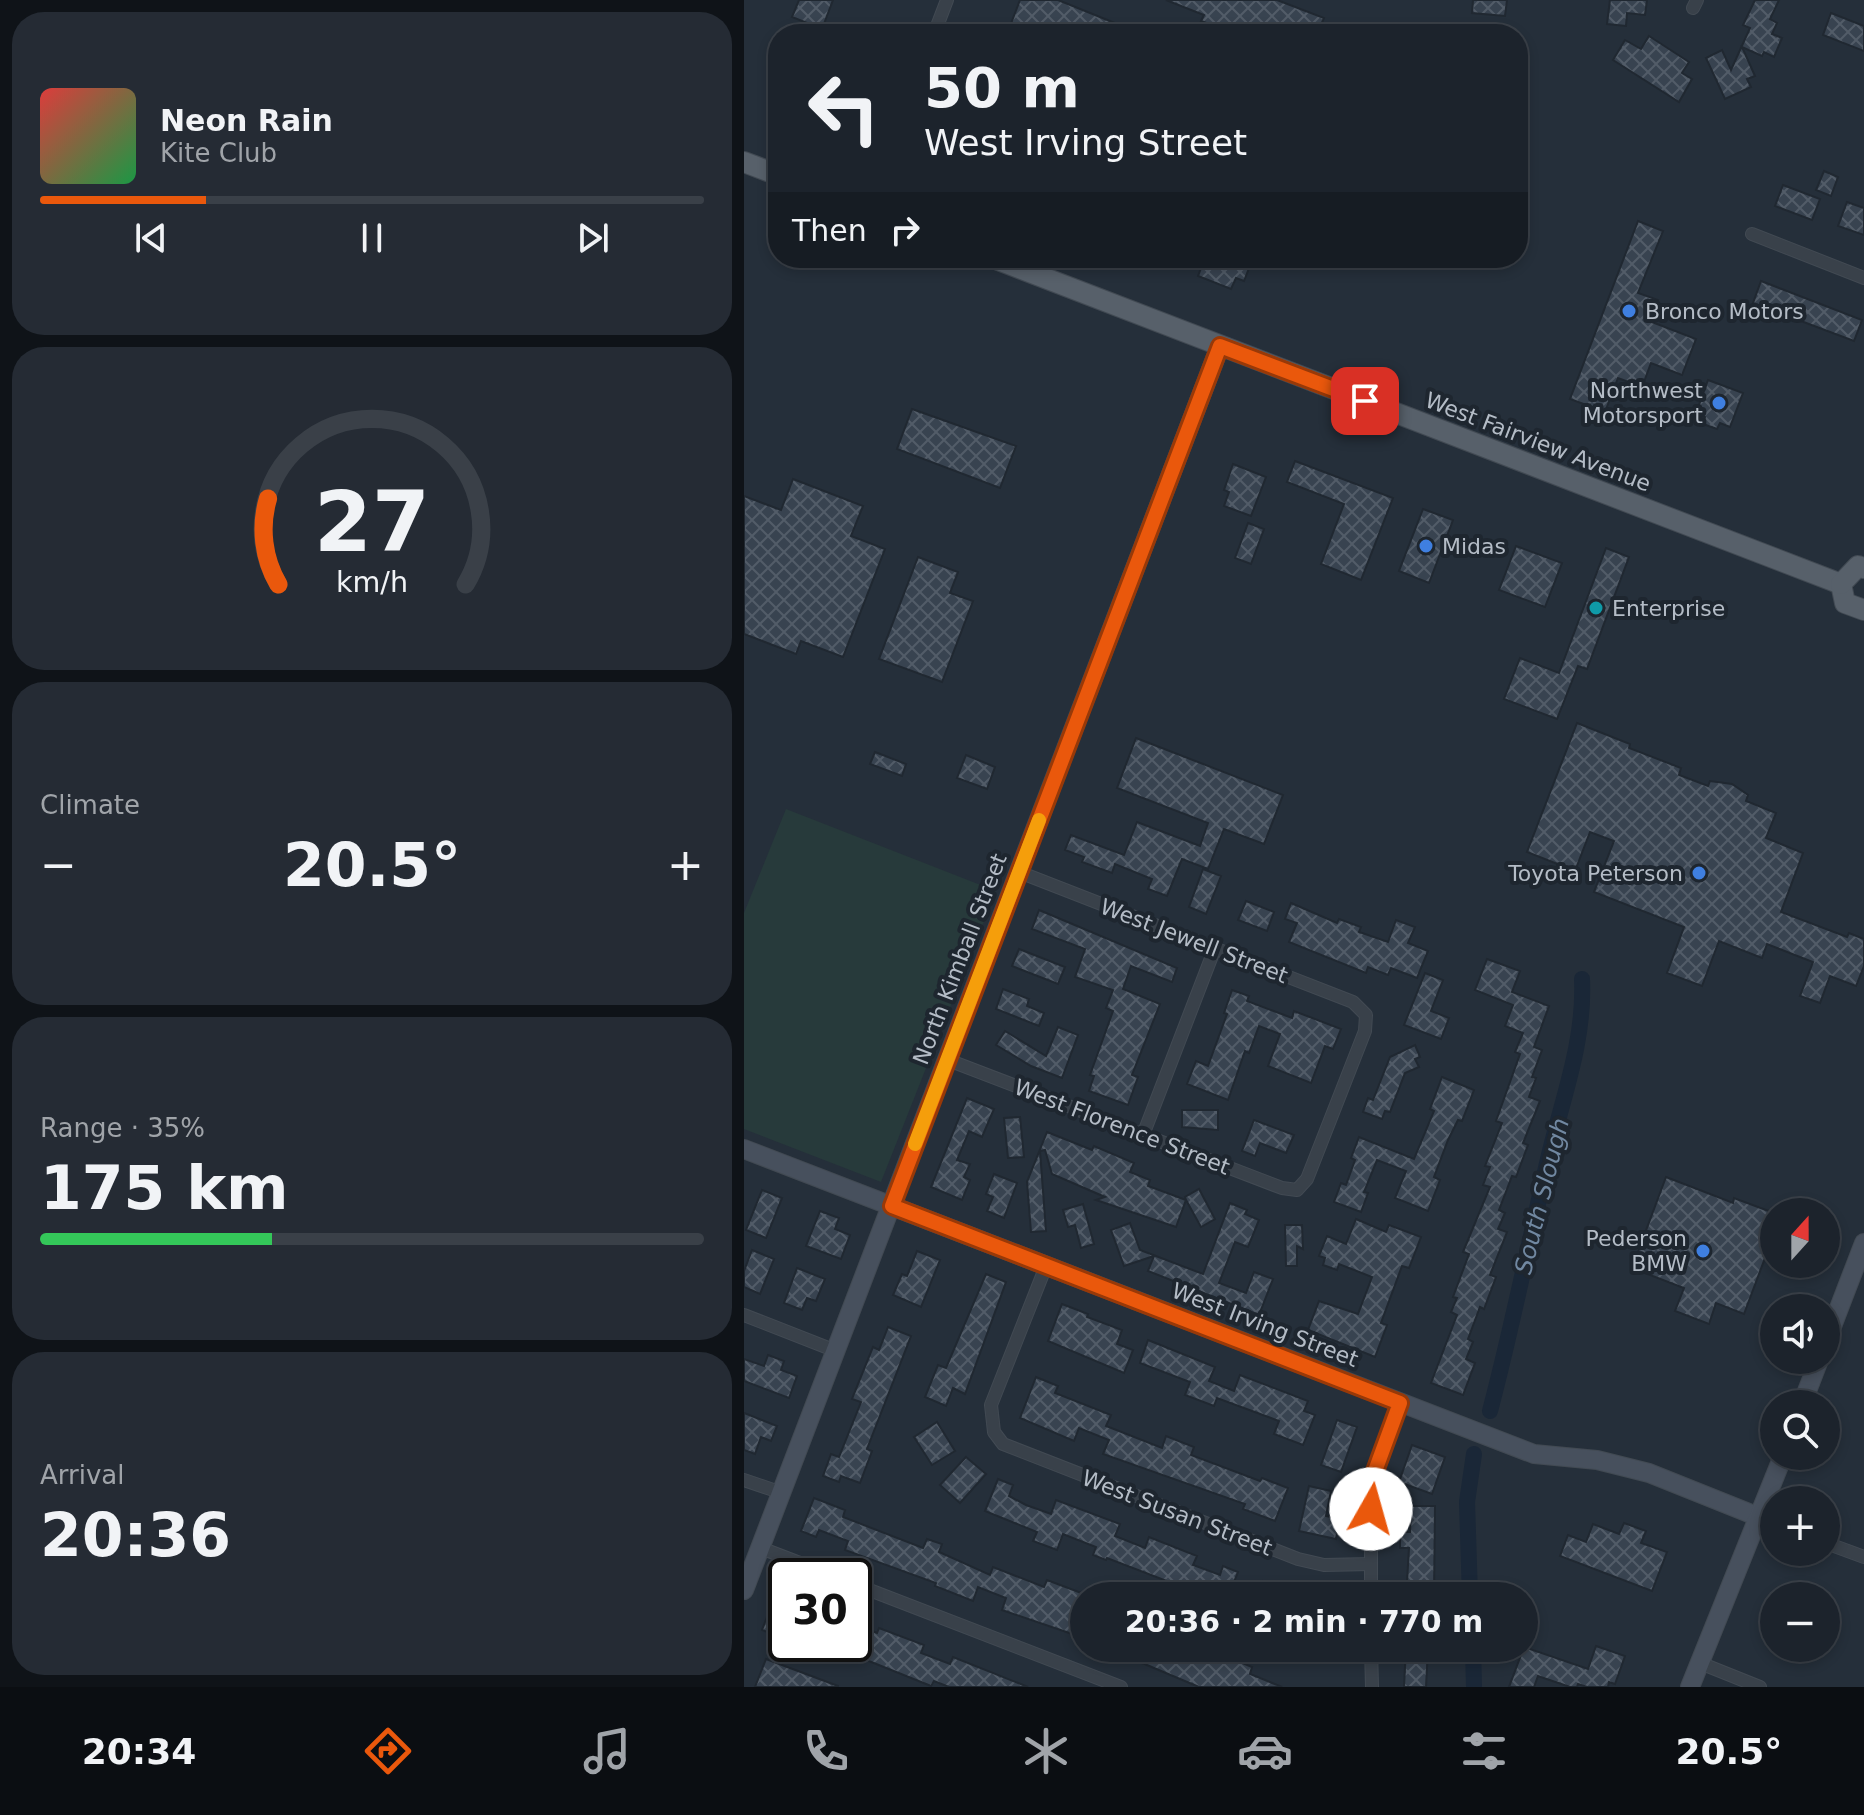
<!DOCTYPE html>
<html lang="en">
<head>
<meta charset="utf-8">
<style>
  :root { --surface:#1c232c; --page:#252b34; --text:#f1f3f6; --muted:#a0a4a9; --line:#3a4048; --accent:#ea580c }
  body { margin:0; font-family:"DejaVu Sans",sans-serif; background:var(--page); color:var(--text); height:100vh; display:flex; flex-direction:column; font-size:30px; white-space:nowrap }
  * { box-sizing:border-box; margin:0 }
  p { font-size:26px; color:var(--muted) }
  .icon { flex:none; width:44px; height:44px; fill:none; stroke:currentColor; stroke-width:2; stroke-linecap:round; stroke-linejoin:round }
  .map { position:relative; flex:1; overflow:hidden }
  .sheet { display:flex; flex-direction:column; gap:12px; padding:12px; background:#0f1318; width:744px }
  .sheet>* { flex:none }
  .guide { position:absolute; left:24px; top:24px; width:760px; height:244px; border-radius:32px; box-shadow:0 4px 12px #0003,0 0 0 2px var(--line); background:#1c232c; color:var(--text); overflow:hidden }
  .needle { width:52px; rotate:21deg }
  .tools { position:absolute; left:1016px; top:1198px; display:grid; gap:16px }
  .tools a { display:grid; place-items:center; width:80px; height:80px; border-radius:50%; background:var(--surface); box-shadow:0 4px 12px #0003,0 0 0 2px var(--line); font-size:40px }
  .speed { position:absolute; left:24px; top:1558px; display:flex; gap:16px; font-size:40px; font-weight:700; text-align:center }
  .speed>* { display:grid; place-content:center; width:104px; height:104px; border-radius:50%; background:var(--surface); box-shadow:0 4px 12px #0003,0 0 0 2px var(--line); line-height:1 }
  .speed .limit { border:4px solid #111; border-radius:12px; background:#fff; color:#111 }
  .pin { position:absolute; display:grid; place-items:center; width:68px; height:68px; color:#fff; margin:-34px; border-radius:16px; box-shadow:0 4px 12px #0006 }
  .me { position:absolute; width:88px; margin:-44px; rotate:7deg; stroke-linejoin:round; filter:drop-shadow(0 0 6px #0008) }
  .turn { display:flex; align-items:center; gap:28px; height:168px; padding:0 24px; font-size:36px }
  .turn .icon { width:104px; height:104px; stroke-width:2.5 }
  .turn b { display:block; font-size:56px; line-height:68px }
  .then { display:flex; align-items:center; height:76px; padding:0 24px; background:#0003; gap:16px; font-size:30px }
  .big { font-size:60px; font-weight:700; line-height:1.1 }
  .sheet .tile { flex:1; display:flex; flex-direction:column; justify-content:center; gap:12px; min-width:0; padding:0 28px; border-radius:32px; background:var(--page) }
  .sheet .dial { align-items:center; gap:0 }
  .dial svg { height:208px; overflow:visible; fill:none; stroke:var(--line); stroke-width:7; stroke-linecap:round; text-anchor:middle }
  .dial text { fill:var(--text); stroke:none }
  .song { display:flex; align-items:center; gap:24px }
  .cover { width:96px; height:96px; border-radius:12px; background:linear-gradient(135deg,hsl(0 70% 55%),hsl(140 70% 35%)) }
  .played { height:8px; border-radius:4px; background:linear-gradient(90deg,var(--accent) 25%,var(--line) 25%) }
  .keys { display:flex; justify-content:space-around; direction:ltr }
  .heat { display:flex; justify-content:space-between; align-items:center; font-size:44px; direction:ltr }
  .charge { height:12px; border-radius:6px; background:linear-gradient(90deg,#34c759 35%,var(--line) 0) }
  .trip { position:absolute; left:326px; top:1582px; width:468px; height:80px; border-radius:40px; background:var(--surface); box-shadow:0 4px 12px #0003,0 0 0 2px var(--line); font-weight:700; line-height:80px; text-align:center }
  .tab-bar { display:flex; height:128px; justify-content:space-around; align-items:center; background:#0b0e12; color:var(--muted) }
  .tab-bar .icon { width:56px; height:56px }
  .tab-bar .selected { color:var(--accent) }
  .tab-bar b { font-size:36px; color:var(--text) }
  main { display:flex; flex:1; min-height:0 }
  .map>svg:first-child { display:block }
  .green { fill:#273a3b }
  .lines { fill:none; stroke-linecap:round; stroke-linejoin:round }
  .canal { stroke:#1a2737; stroke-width:16 }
  .building { fill:url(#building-cross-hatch); stroke:#202831; stroke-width:2 }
  .street-casing { stroke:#424a53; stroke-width:14 }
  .secondary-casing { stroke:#424a53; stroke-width:20 }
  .primary-casing { stroke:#424a53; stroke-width:22 }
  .street { stroke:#39414a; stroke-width:12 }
  .secondary { stroke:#47505d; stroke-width:18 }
  .primary { stroke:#57606a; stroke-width:20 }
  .route-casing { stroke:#983908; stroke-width:20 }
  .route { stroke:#ea580c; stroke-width:14 }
  .slow { stroke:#f59e0b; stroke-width:14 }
  .shop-dot { fill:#3f7fe0; stroke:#1e262f; stroke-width:3 }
  .culture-dot { fill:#0f9aa8; stroke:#1e262f; stroke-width:3 }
  .labels { text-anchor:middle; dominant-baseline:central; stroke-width:8; stroke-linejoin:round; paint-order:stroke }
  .poi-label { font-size:22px; fill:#b4bcc6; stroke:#1e262f; text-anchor:start }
  .street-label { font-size:22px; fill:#b4bcc6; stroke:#1e262f }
  .water-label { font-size:24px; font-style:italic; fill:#7188a1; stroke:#1e262f }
</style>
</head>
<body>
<main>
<section class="sheet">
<div class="tile">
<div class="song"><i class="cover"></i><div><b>Neon Rain</b><p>Kite Club</p></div></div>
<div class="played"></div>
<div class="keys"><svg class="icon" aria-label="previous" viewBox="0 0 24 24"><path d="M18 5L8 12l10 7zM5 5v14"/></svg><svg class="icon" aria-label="pause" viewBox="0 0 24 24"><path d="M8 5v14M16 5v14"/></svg><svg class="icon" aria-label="next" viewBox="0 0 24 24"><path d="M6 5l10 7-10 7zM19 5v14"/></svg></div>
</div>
<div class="tile dial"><svg viewBox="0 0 100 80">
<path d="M14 69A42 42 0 1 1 86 69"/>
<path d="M14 69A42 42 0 0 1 10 36" stroke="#ea580c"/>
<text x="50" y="56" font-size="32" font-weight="700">27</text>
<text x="50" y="72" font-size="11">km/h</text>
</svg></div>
<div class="tile"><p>Climate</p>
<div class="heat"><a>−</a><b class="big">20.5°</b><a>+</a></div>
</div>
<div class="tile"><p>Range · 35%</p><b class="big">175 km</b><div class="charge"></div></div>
<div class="tile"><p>Arrival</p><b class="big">20:36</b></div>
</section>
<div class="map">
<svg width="1120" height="1687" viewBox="0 0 1120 1687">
  <defs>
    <pattern id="building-cross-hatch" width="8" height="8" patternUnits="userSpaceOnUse" patternTransform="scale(2)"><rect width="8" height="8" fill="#384350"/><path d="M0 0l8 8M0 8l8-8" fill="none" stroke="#525c68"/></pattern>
  </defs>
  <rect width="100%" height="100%" fill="#252f3a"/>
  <polygon class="green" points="42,809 252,891 137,1182 0,1129 0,913"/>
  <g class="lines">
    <g class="canal">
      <path d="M746 1411C768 1328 785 1243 804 1159 818 1099 841 1042 838 979"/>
      <polyline points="726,1596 723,1502 730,1454"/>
      <polyline points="729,1648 730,1687"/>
    </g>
  </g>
  <g class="building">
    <polygon points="55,0 89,0 78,29 48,17"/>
    <polygon points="276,0 314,0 398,34 263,34"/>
    <polygon points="422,0 533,0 580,18 573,34 492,34 457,21 460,15"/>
    <polygon points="729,0 763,0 761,16 728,13"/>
    <polygon points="866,0 903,0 901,15 883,13 882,26 863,24"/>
    <polygon points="1011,0 1035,0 1026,19 1033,23 1028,34 1038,38 1030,57 1020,52 1018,56 998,47 1011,76 1003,79 1007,87 981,99 962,58 978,50 987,70 1006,28 999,25"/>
    <polygon points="1087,13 1120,26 1120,51 1079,35"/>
    <polygon points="905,36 945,62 938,73 948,79 935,102 869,60 881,40 897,49"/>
    <polygon points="1080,171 1094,177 1087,196 1072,190"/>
    <polygon points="1039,185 1076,199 1068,220 1031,206"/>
    <polygon points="1103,202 1120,208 1120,235 1094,226"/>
    <polygon points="894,221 919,231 894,293 914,300 905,321 952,339 938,375 907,363 898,387 874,378 861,412 826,399"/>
    <polygon points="461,258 509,258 500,281 492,278 487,289 454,276"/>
    <polygon points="1017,281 1118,320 1110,341 1009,303"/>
    <polygon points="964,380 999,393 986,427 976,423 973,429 959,424 961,417 952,413"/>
    <polygon points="168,409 272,446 256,488 153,449"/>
    <polygon points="551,461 649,498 617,580 577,564 600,504 543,482"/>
    <polygon points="489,464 522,477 507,516 480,506 485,492 480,490"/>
    <polygon points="49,479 119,506 107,536 141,549 99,657 57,641 52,654 0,634 0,496 37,510"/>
    <polygon points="679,509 709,520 685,583 655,571"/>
    <polygon points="504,523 520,529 507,564 491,558"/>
    <polygon points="772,546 818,563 801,607 755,590"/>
    <polygon points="862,548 885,557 843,669 834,666 813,719 760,699 776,658 815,673"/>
    <polygon points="174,557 214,572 206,593 229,601 198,682 135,659"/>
    <polygon points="833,723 886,744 885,748 937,768 935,775 964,786 966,781 988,784 1004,795 1002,801 1032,813 1022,838 1059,853 1037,912 1103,937 1105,933 1120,939 1120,966 1112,986 1086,976 1076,1003 1056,996 1069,962 1023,944 1018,958 975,941 958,986 923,973 940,927 850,892 870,841 846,832 831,871 783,852"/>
    <polygon points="392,738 539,795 520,844 480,829 464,869 438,859 423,896 404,889 408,879 371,864 368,873 338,862 340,857 321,850 327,835 380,855 393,822 456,846 464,823 373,788"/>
    <polygon points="131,752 162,764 158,776 126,764"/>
    <polygon points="222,755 251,767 243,789 213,778"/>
    <polygon points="459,869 477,876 462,914 445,907"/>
    <polygon points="502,901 530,912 523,931 494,920"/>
    <polygon points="547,903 593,923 595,919 617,927 615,932 644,942 652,920 671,927 664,943 684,951 673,978 647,968 644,975 624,967 622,973 545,942 553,923 541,919"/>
    <polygon points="295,910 433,968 428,982 387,966 379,989 416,1004 388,1075 394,1077 384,1105 345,1091 350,1076 346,1075 369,1011 362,1008 369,990 331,977 341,949 288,929"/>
    <polygon points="275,949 321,967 314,984 268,966"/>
    <polygon points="743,959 776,971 768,992 805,1006 790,1047 798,1050 788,1077 792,1078 785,1097 796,1101 779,1143 784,1145 772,1177 768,1176 755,1210 761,1213 754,1229 763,1232 746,1275 752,1277 740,1309 736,1307 724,1339 729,1342 722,1359 731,1363 719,1395 687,1383 713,1315 707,1312 713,1298 709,1297 725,1254 719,1252 746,1187 739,1185 746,1167 741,1166 758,1123 752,1121 776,1054 771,1052 779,1033 761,1026 769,1005 731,990"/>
    <polygon points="681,973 699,980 687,1011 705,1018 697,1039 660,1025"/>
    <polygon points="259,989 285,999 283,1006 300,1013 295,1026 252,1009"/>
    <polygon points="488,990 505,996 503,1001 548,1018 550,1011 597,1029 589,1049 581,1046 567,1083 524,1066 536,1034 515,1026 505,1053 501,1051 484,1100 443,1084 452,1061 464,1066 483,1014 480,1013"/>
    <polygon points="314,1027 334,1035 318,1078 287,1066 252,1045 261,1031 302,1056"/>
    <polygon points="671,1045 676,1057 671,1059 675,1067 661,1073 646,1112 641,1111 638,1119 619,1112 624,1098 629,1100 646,1057"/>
    <polygon points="698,1077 730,1090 718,1121 714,1120 704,1140 690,1177 696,1180 684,1211 651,1198 662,1171 633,1160 620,1192 624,1193 617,1212 590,1202 597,1183 602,1185 611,1160 607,1158 615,1137 670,1159 690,1111 686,1109"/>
    <polygon points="223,1098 250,1109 238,1137 225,1131 213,1160 226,1164 220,1177 226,1180 218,1200 187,1187"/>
    <polygon points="438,1110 474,1110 474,1130 438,1127"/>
    <polygon points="276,1117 280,1157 264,1158 260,1118"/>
    <polygon points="510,1120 550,1135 542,1153 516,1143 511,1156 498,1151"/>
    <polygon points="303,1132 348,1150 350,1146 390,1163 386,1172 406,1180 404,1186 442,1200 441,1197 455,1189 471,1219 457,1227 442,1200 432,1227 352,1200 361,1197 308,1174 301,1150 296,1151 302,1231 287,1232 283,1182"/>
    <polygon points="250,1174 273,1183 260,1218 243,1211 249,1197 242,1194"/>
    <polygon points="922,1177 989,1203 990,1198 1030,1213 1030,1234 1000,1314 972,1303 965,1324 931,1311 940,1288 888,1268"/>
    <polygon points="18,1190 38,1198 22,1238 2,1230"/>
    <polygon points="486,1203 503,1210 501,1214 515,1220 504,1247 491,1242 475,1283 502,1293 510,1272 529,1279 515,1315 404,1271 410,1256 380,1266 367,1230 386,1223 396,1250 459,1274"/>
    <polygon points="339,1204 350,1244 337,1248 331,1225 324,1227 319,1210"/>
    <polygon points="76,1211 95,1218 91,1229 106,1235 97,1259 62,1246"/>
    <polygon points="612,1219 642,1232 645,1225 677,1237 665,1268 658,1266 637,1323 643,1325 631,1357 564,1330 575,1301 614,1314 628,1277 595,1264 593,1270 579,1265 581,1258 575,1256 583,1236 602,1244"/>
    <polygon points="541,1225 558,1225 559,1249 553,1246 553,1266 542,1266"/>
    <polygon points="8,1250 30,1259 16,1294 0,1287 0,1271"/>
    <polygon points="173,1251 196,1260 177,1307 149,1295 158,1274 163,1276"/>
    <polygon points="53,1268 81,1279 72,1301 63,1298 58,1310 40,1303"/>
    <polygon points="242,1274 262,1282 221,1394 209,1388 202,1406 181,1397 194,1365 202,1368"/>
    <polygon points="318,1304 344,1314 343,1317 378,1330 373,1344 389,1350 380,1373 304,1341"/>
    <polygon points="144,1327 167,1336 123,1449 128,1451 116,1483 97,1476 95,1482 79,1476 87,1454 95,1457 117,1402 108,1399 129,1347 135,1350"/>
    <polygon points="404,1340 471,1367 465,1381 490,1391 496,1375 564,1401 560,1411 571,1415 559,1445 530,1434 535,1421 473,1398 470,1406 441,1395 446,1382 396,1363"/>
    <polygon points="24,1355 40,1361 37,1370 53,1376 45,1398 0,1381 0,1359 20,1366"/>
    <polygon points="292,1377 314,1386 311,1393 367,1415 362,1426 418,1448 422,1436 450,1447 447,1455 516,1481 518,1478 544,1488 531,1521 499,1509 501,1504 359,1454 365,1440 335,1428 330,1441 276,1418"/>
    <polygon points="0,1413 33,1426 27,1441 17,1437 11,1454 0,1450"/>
    <polygon points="593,1420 613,1427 597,1472 577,1465"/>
    <polygon points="193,1422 211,1451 188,1465 170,1437"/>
    <polygon points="668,1445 701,1457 688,1494 655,1482"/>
    <polygon points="222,1457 242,1474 216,1503 196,1485"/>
    <polygon points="254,1479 269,1485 265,1496 282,1505 307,1514 312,1500 376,1524 371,1536 401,1548 405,1537 453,1556 449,1565 476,1575 479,1566 494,1572 490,1582 515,1592 519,1581 556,1596 443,1596 421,1588 423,1581 363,1558 362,1560 349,1555 352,1547 319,1534 313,1550 289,1541 293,1532 241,1511"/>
    <polygon points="565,1486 587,1491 582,1516 596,1519 592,1539 555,1531"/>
    <polygon points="70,1498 101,1510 99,1517 179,1548 183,1539 198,1544 195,1552 246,1575 249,1567 300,1587 303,1580 340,1594 340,1638 258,1610 262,1598 234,1587 229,1601 191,1586 192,1583 101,1550 104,1541 75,1530 72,1537 57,1531"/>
    <polygon points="667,1506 691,1506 690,1596 657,1596 658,1582 663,1582 665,1548 656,1548 656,1532 666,1532"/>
    <polygon points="880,1523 902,1531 897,1543 923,1552 908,1591 816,1556 824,1535 842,1542 849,1524 875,1534"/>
    <polygon points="41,1570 42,1570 42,1639 18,1630"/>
    <polygon points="116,1626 133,1633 135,1628 180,1645 177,1653 206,1664 209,1657 284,1687 205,1687 190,1681 187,1686 85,1645 110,1644"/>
    <polygon points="852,1646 881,1656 871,1684 865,1682 864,1687 843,1687 834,1684 833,1687 826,1687 794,1676 790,1687 765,1687 780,1647 844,1669"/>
    <polygon points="414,1648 435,1656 438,1648 452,1648 476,1657 477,1654 508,1667 506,1674 538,1687 455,1687 365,1649"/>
    <polygon points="662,1648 684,1648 682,1687 660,1687"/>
    <polygon points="22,1659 94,1686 94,1687 11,1687"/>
  </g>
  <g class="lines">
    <defs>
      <g id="street">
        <polyline points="949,8 953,0"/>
        <polyline points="190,34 203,0"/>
        <polyline points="1008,234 1120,278"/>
        <polyline points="204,1060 538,1188 553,1190 563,1179 621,1031 622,1015 609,1002 275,872"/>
        <polyline points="399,1135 471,948"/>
        <polyline points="302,1266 247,1405 250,1432 259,1444 554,1559 580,1565 627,1564"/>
        <polyline points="0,1315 92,1351"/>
        <polyline points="0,1480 38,1493"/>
        <polyline points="1082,1543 1120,1557"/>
        <polyline points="17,1548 90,1576"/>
        <polyline points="110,1584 377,1687"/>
        <polyline points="627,1596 627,1482 656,1403"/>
        <polyline points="627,1648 628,1687"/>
        <polyline points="956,1663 1016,1687"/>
      </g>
      <g id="secondary">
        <polyline points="0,1149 790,1454 853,1460 905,1473 1015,1517"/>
        <polyline points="1082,1342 1120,1243"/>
        <polyline points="1058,1404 1075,1360"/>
        <polyline points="0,1590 476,346"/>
        <polyline points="946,1687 1039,1456"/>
      </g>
      <g id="primary">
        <polyline points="0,162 34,175"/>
        <polyline points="249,258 1097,584"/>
        <polyline points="1097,584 1101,603 1120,610"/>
        <polyline points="1097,584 1114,566 1120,568"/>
      </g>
    </defs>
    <use href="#street" class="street-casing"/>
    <use href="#secondary" class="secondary-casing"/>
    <use href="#primary" class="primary-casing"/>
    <use href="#street" class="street"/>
    <use href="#secondary" class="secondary"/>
    <use href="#primary" class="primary"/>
  </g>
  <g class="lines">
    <defs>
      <polyline id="route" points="621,401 476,346 148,1206 656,1403 627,1482 627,1509"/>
    </defs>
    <use href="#route" class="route-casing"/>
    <use href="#route" class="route"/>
    <polyline class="slow" points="171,1144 295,820"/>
  </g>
  <g class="shop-dot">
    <circle cx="885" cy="311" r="8"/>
    <circle cx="975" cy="403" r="8"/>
    <circle cx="682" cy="546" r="8"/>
    <circle cx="955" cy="873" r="8"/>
    <circle cx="959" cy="1251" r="8"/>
  </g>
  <circle class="culture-dot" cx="852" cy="608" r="8"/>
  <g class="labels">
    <g class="poi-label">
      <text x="901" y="311">Bronco Motors</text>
      <text x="959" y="390" text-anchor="end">Northwest<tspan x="959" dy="25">Motorsport</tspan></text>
      <text x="698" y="546">Midas</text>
      <text x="868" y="608">Enterprise</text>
      <text x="939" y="873" text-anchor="end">Toyota Peterson</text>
      <text x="943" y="1238" text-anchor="end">Pederson<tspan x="943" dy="25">BMW</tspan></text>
    </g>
    <g class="street-label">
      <text transform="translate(794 442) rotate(21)">West Fairview Avenue</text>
      <text transform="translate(450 941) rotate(21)">West Jewell Street</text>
      <text transform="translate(216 959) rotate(-69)">North Kimball Street</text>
      <text transform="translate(378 1127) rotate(21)">West Florence Street</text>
      <text transform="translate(521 1325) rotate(21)">West Irving Street</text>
      <text transform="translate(433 1513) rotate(21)">West Susan Street</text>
    </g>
    <g class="water-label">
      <text transform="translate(798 1196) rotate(-76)">South Slough</text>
    </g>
  </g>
</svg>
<div class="tools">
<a><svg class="needle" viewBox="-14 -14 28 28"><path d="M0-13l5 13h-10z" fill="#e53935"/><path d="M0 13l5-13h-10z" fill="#a0a4a9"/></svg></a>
<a><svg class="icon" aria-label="sound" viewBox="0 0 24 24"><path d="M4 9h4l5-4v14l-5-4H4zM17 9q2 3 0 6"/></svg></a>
<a><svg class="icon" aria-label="search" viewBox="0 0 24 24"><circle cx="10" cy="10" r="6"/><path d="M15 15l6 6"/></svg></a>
<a>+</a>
<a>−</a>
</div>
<div class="speed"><div class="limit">30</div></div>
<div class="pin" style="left:621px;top:401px;background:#d93025"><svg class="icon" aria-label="arrive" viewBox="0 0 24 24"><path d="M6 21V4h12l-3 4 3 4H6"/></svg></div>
<svg class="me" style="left:627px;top:1509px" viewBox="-20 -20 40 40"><circle r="19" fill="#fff"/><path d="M0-13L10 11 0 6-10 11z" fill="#ea580c"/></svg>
<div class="trip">20:36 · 2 min · 770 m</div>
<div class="guide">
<div class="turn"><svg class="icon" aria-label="left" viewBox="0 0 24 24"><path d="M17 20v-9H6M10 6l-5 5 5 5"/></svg><div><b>50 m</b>West Irving Street</div></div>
<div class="then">Then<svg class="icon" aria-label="right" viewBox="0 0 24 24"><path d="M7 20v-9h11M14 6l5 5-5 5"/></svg></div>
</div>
</div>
</main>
<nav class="tab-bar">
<b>20:34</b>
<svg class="icon selected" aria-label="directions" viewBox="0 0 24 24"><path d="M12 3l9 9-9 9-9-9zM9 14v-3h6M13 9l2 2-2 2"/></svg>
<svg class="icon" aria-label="music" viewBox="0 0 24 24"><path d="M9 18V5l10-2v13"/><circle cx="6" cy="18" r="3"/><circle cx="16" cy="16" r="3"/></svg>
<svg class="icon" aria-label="phone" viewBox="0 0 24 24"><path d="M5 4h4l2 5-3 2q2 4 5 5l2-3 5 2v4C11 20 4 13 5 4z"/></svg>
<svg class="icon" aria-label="climate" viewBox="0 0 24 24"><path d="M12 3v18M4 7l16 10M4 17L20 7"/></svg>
<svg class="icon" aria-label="car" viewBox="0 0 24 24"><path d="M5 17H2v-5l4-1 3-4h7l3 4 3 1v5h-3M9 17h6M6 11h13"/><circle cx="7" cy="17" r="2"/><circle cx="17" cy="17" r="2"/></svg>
<svg class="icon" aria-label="filters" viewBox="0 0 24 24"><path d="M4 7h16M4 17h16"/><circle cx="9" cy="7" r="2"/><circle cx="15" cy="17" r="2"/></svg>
<b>20.5°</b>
</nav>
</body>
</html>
